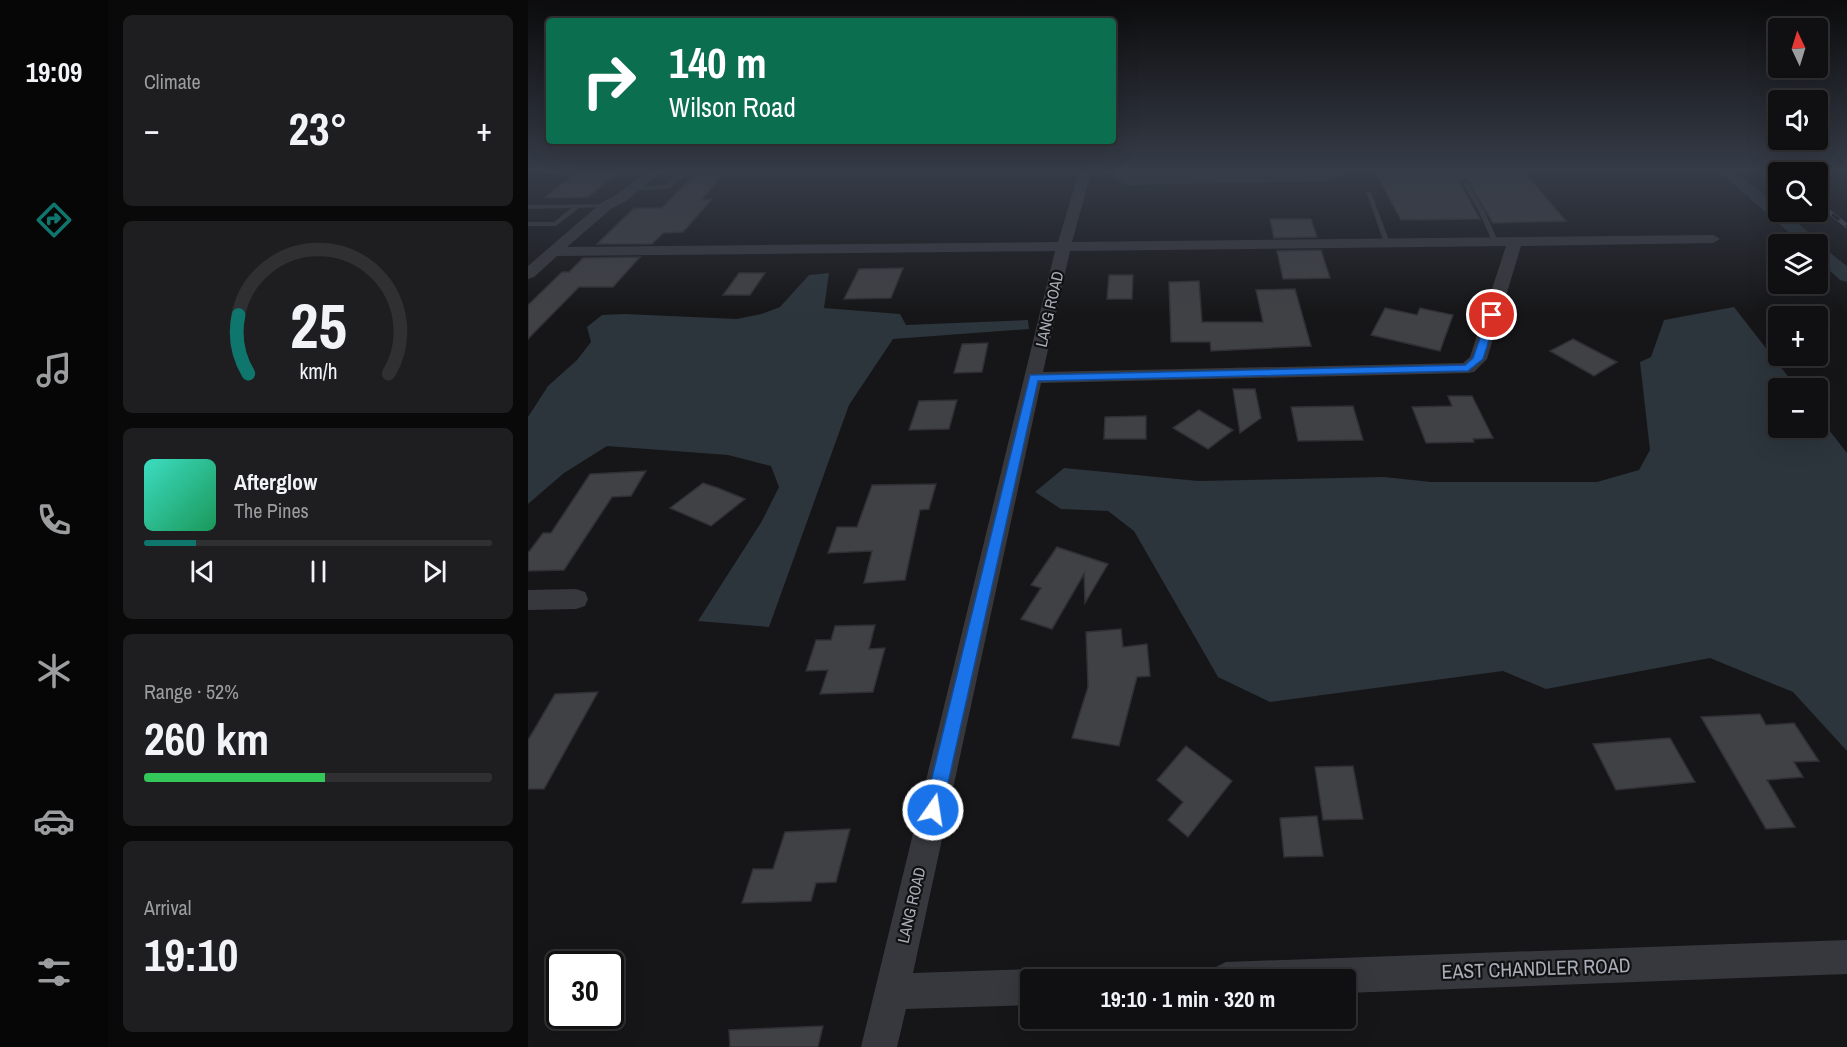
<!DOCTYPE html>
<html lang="en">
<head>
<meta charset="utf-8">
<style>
  :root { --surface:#101012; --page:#1e1e20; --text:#f1f3f6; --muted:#9c9d9f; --line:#303032; --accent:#0f766e }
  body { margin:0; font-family:"Archivo Narrow",sans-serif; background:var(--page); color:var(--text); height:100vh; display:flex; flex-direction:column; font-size:22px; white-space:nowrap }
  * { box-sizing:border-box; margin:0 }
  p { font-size:20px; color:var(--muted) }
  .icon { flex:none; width:33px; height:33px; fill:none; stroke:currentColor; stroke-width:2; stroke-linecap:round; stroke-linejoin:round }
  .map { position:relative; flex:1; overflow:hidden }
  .side { display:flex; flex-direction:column; gap:15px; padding:15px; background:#09090a; width:420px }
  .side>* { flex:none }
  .top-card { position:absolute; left:18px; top:18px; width:570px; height:126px; border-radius:6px; box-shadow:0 6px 24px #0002,0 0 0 2px var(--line); background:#0b6e4f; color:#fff; overflow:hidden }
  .needle { width:39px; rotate:356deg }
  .buttons { position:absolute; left:1240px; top:18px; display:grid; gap:12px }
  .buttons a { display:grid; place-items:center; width:60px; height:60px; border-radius:6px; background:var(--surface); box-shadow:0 6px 24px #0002,0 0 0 2px var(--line); font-size:30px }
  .speed { position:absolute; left:18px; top:951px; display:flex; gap:12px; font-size:30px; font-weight:700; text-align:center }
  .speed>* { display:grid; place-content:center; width:78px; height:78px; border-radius:50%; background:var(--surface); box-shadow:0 6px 24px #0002,0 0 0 2px var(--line); line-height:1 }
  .speed .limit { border:3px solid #111; border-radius:9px; background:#fff; color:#111 }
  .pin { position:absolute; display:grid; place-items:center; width:51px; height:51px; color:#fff; margin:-26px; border:3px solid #fff; border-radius:50%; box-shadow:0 2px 6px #0007 }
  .me { position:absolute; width:66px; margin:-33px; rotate:13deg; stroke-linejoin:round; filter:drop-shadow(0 0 4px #0008) }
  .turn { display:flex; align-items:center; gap:21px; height:126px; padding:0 24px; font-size:27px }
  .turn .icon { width:78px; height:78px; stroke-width:2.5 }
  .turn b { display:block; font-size:42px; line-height:51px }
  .big { font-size:45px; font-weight:700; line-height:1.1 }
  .side .tile { flex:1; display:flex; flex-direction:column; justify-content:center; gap:9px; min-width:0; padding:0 21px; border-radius:9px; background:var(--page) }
  .side .dial { align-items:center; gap:0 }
  .dial svg { height:156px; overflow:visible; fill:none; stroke:var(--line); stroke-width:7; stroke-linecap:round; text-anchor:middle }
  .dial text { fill:var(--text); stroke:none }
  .song { display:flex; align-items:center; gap:18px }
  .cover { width:72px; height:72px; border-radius:9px; background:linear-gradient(135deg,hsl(170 70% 55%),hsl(150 70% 35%)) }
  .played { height:6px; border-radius:3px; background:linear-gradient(90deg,var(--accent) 15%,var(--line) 15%) }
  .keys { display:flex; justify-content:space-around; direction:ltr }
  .heat { display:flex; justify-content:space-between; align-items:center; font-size:33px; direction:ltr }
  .charge { height:9px; border-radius:4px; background:linear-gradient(90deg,#34c759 52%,var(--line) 0) }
  .trip { position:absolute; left:492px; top:969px; width:336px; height:60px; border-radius:6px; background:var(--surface); box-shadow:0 6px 24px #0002,0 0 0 2px var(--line); font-weight:700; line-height:60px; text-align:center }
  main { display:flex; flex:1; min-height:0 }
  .dock { display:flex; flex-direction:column; width:108px; justify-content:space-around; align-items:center; background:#060607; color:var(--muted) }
  .dock .icon { width:42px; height:42px }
  .dock .on { color:var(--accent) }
  .dock b { font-size:27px; color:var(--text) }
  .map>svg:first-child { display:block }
  .water { fill:#2c353c }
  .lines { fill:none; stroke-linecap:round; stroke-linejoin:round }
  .canal { fill:#2c353c; fill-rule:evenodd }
  .building { fill:#404145; stroke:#303034; stroke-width:1.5 }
  .lane { fill:#37383d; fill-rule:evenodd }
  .street { fill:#37383d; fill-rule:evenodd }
  .rail-casing { stroke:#4a4c52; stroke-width:4.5 }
  .rail { stroke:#111113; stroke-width:3; stroke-dasharray:9; stroke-linecap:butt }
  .route { fill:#1a73e8; stroke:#114b97; stroke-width:1.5 }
  .labels { text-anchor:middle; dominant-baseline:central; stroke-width:4.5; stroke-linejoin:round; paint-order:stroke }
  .street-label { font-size:16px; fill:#a8adb8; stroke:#111113 }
  .near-street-label { font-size:20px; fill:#a8adb8; stroke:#111113 }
</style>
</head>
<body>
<main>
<nav class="dock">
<b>19:09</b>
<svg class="icon on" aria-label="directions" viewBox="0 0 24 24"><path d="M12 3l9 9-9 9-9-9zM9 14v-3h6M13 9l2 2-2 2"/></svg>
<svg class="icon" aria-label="music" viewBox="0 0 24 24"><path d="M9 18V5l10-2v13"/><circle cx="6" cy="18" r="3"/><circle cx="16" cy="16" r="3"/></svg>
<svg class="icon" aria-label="phone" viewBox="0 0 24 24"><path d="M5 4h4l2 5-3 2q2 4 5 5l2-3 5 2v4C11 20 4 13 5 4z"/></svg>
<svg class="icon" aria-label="climate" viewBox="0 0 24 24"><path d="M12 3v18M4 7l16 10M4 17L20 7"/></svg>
<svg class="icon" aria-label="car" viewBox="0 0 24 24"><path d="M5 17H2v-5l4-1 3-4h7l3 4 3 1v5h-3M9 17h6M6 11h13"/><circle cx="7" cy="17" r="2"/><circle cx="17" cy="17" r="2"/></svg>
<svg class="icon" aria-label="filters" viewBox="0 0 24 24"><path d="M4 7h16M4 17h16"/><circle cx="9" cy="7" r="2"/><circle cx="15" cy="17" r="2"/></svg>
</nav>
<section class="side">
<div class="tile"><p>Climate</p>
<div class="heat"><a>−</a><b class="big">23°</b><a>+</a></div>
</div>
<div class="tile dial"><svg viewBox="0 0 100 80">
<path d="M14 69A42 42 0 1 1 86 69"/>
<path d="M14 69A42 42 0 0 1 9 39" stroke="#0f766e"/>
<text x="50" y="56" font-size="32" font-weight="700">25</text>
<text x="50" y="72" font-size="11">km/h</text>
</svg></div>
<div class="tile">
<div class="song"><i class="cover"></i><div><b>Afterglow</b><p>The Pines</p></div></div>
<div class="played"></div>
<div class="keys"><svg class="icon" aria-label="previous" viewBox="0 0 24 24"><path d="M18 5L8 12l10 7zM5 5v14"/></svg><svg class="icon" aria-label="pause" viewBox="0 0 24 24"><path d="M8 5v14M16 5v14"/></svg><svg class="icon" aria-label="next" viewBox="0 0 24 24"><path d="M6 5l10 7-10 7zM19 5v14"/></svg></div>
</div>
<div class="tile"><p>Range · 52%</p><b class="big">260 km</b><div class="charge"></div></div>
<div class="tile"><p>Arrival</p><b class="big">19:10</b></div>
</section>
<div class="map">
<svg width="1319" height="1047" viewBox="0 0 1319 1047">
  <rect width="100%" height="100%" fill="#161618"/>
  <g class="water">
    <polygon points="588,169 811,169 814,174 806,180 778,182 598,185 590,181 586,175"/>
    <polygon points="301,273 296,308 372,314 378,325 500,320 501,329 365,339 321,405 241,627 170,621 234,521 251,487 243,466 200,455 79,446 36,473 0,504 0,417 20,386 49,360 63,342 59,327 74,315 97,314 209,319 233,314 252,307 281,275"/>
    <polygon points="1206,307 1269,388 1251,388 1251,428 1290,428 1290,416 1319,453 1319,751 1265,692 1182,658 1018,689 975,671 742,702 690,677 606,531 580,511 533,509 507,492 536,468 670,481 856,477 903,482 1069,482 1111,470 1122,450 1112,362 1123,357 1136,320"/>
  </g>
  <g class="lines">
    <polygon class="canal" points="1188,169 1205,169 1251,207 1251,212 1256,212 1290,240 1292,245 1319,266 1319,282 1312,280 1290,260 1290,244 1274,244"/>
  </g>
  <g class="building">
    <polygon points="53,169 93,169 60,197 16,198"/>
    <polygon points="949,169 953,174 997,173 1038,221 965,223 939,179 933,179 932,183 952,219 873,220 849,175 930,174 927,170"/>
    <polygon points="194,176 173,200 184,199 155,232 135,233 124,244 69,244 106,208 134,208 164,177"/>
    <polygon points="742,219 783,219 789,237 746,238"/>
    <polygon points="793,250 802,278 755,279 749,251"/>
    <polygon points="112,257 85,287 51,287 0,339 0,305 34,272 41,272 55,258"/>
    <polygon points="375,268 363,298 316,299 331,269"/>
    <polygon points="211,273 237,273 222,295 195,295"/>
    <polygon points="581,275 605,275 604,299 579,299"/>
    <polygon points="671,281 674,322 735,322 728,290 767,289 783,346 683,351 682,342 643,342 641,282"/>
    <polygon points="857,308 889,315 892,308 925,315 912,351 843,335"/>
    <polygon points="1045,339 1089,362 1066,376 1022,351"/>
    <polygon points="460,343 454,372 426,373 434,344"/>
    <polygon points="705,389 727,389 733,418 712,433"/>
    <polygon points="920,396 944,396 965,438 945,439 946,442 898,443 884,407 924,406"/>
    <polygon points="429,400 421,429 381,430 391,401"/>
    <polygon points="825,406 835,440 770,441 763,407"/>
    <polygon points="671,410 705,430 680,449 645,428"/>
    <polygon points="618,416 618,439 576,439 577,417"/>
    <polygon points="118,471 103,496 84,497 36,570 0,571 0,553 15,533 23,533 62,474"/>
    <polygon points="175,483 190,488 217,499 183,526 142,508"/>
    <polygon points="408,484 401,509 392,510 377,580 336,583 344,551 300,553 309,527 329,527 344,485"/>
    <polygon points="529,547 580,564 557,603 556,574 524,629 493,619 513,588 503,585"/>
    <polygon points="347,625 341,649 357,648 345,692 292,694 300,670 278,671 288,640 303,640 307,626"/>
    <polygon points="593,629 595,647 619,644 622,676 609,677 591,746 544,738 560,687 558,632"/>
    <polygon points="70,692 16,789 0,789 0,740 27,694"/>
    <polygon points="1232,714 1238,725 1266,723 1291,761 1266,762 1275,777 1239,780 1267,827 1238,829 1173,717"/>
    <polygon points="1142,738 1167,782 1088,790 1065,744"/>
    <polygon points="658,746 704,781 660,837 640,820 655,802 629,780"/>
    <polygon points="825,766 835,819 795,820 787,767"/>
    <polygon points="789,816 795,856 756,857 752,818"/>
    <polygon points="322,829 308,882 288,883 283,901 214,903 225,869 245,869 257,832"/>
    <polygon points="295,1026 290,1047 202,1047 201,1030"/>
  </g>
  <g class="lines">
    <g class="lane">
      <polygon points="156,169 162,169 142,188 105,191 102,189 105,187 138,185"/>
      <polygon points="935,181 939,181 957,212 970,241 969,242 964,241 951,212 934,182"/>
      <polygon points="838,191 843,192 862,243 861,244 856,243"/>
      <polygon points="78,204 81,206 80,207 51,208 28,226 0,226 0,222 26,222 43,208 0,209 0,205"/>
    </g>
    <g class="street">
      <path d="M124 169H137L98 201 83 209 39 247 530 242 552 169H564L544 242 1185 235 1192 239 1185 243 993 246 959 359 946 372 940 373 513 383 385 973 502 969 514 975 517 980H502V1005L378 1009 369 1047H333L527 251 29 256 6 277 0 279V266L73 203 88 195ZM978 246 942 357 935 363 515 372 542 251Z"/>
      <polygon points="48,589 57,592 60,599 57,606 48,609 0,610 0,590"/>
      <polygon points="1319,940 1319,974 818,993 818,980 681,980 686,968 698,962"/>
    </g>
    <defs>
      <g id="rail">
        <polyline points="1256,169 1261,172"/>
        <polyline points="1290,203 1319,226"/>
      </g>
    </defs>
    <use href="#rail" class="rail-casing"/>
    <use href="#rail" class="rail"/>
  </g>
  <linearGradient id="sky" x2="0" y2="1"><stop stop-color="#0c0c0d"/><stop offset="0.54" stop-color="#363c48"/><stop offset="1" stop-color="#363c48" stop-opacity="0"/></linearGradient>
  <rect width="1319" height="315" fill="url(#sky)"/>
  <polygon class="route" points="961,312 969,315 955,359 940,371 510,381 414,810 412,816 405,819 399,816 396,810 502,375 937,365 945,358"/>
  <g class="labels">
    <g class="street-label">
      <text transform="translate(521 309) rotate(-77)">LANG ROAD</text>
      <text transform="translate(383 905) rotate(-77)">LANG ROAD</text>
    </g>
    <g class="near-street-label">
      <text transform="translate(1008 968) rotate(-2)">EAST CHANDLER ROAD</text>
    </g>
  </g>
</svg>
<div class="buttons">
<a><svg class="needle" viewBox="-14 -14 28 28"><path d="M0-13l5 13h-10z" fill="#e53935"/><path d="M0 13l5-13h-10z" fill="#9c9d9f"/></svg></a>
<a><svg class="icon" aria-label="sound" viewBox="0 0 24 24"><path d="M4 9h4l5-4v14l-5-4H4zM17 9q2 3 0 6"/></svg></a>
<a><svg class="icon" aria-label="search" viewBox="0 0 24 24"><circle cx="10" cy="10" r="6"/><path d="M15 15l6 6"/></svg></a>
<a><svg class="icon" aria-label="layers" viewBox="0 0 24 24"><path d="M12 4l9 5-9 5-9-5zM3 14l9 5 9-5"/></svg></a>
<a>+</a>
<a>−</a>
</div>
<div class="speed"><div class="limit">30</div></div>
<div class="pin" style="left:964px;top:315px;background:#d93025"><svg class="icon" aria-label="arrive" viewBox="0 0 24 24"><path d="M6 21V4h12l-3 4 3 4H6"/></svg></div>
<svg class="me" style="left:405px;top:810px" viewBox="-20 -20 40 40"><circle r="17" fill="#1a73e8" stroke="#fff" stroke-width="3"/><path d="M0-11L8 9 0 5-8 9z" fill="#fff"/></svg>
<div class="trip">19:10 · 1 min · 320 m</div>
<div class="top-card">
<div class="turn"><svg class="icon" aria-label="right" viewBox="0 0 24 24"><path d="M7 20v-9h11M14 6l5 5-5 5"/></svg><div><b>140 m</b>Wilson Road</div></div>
</div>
</div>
</main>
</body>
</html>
